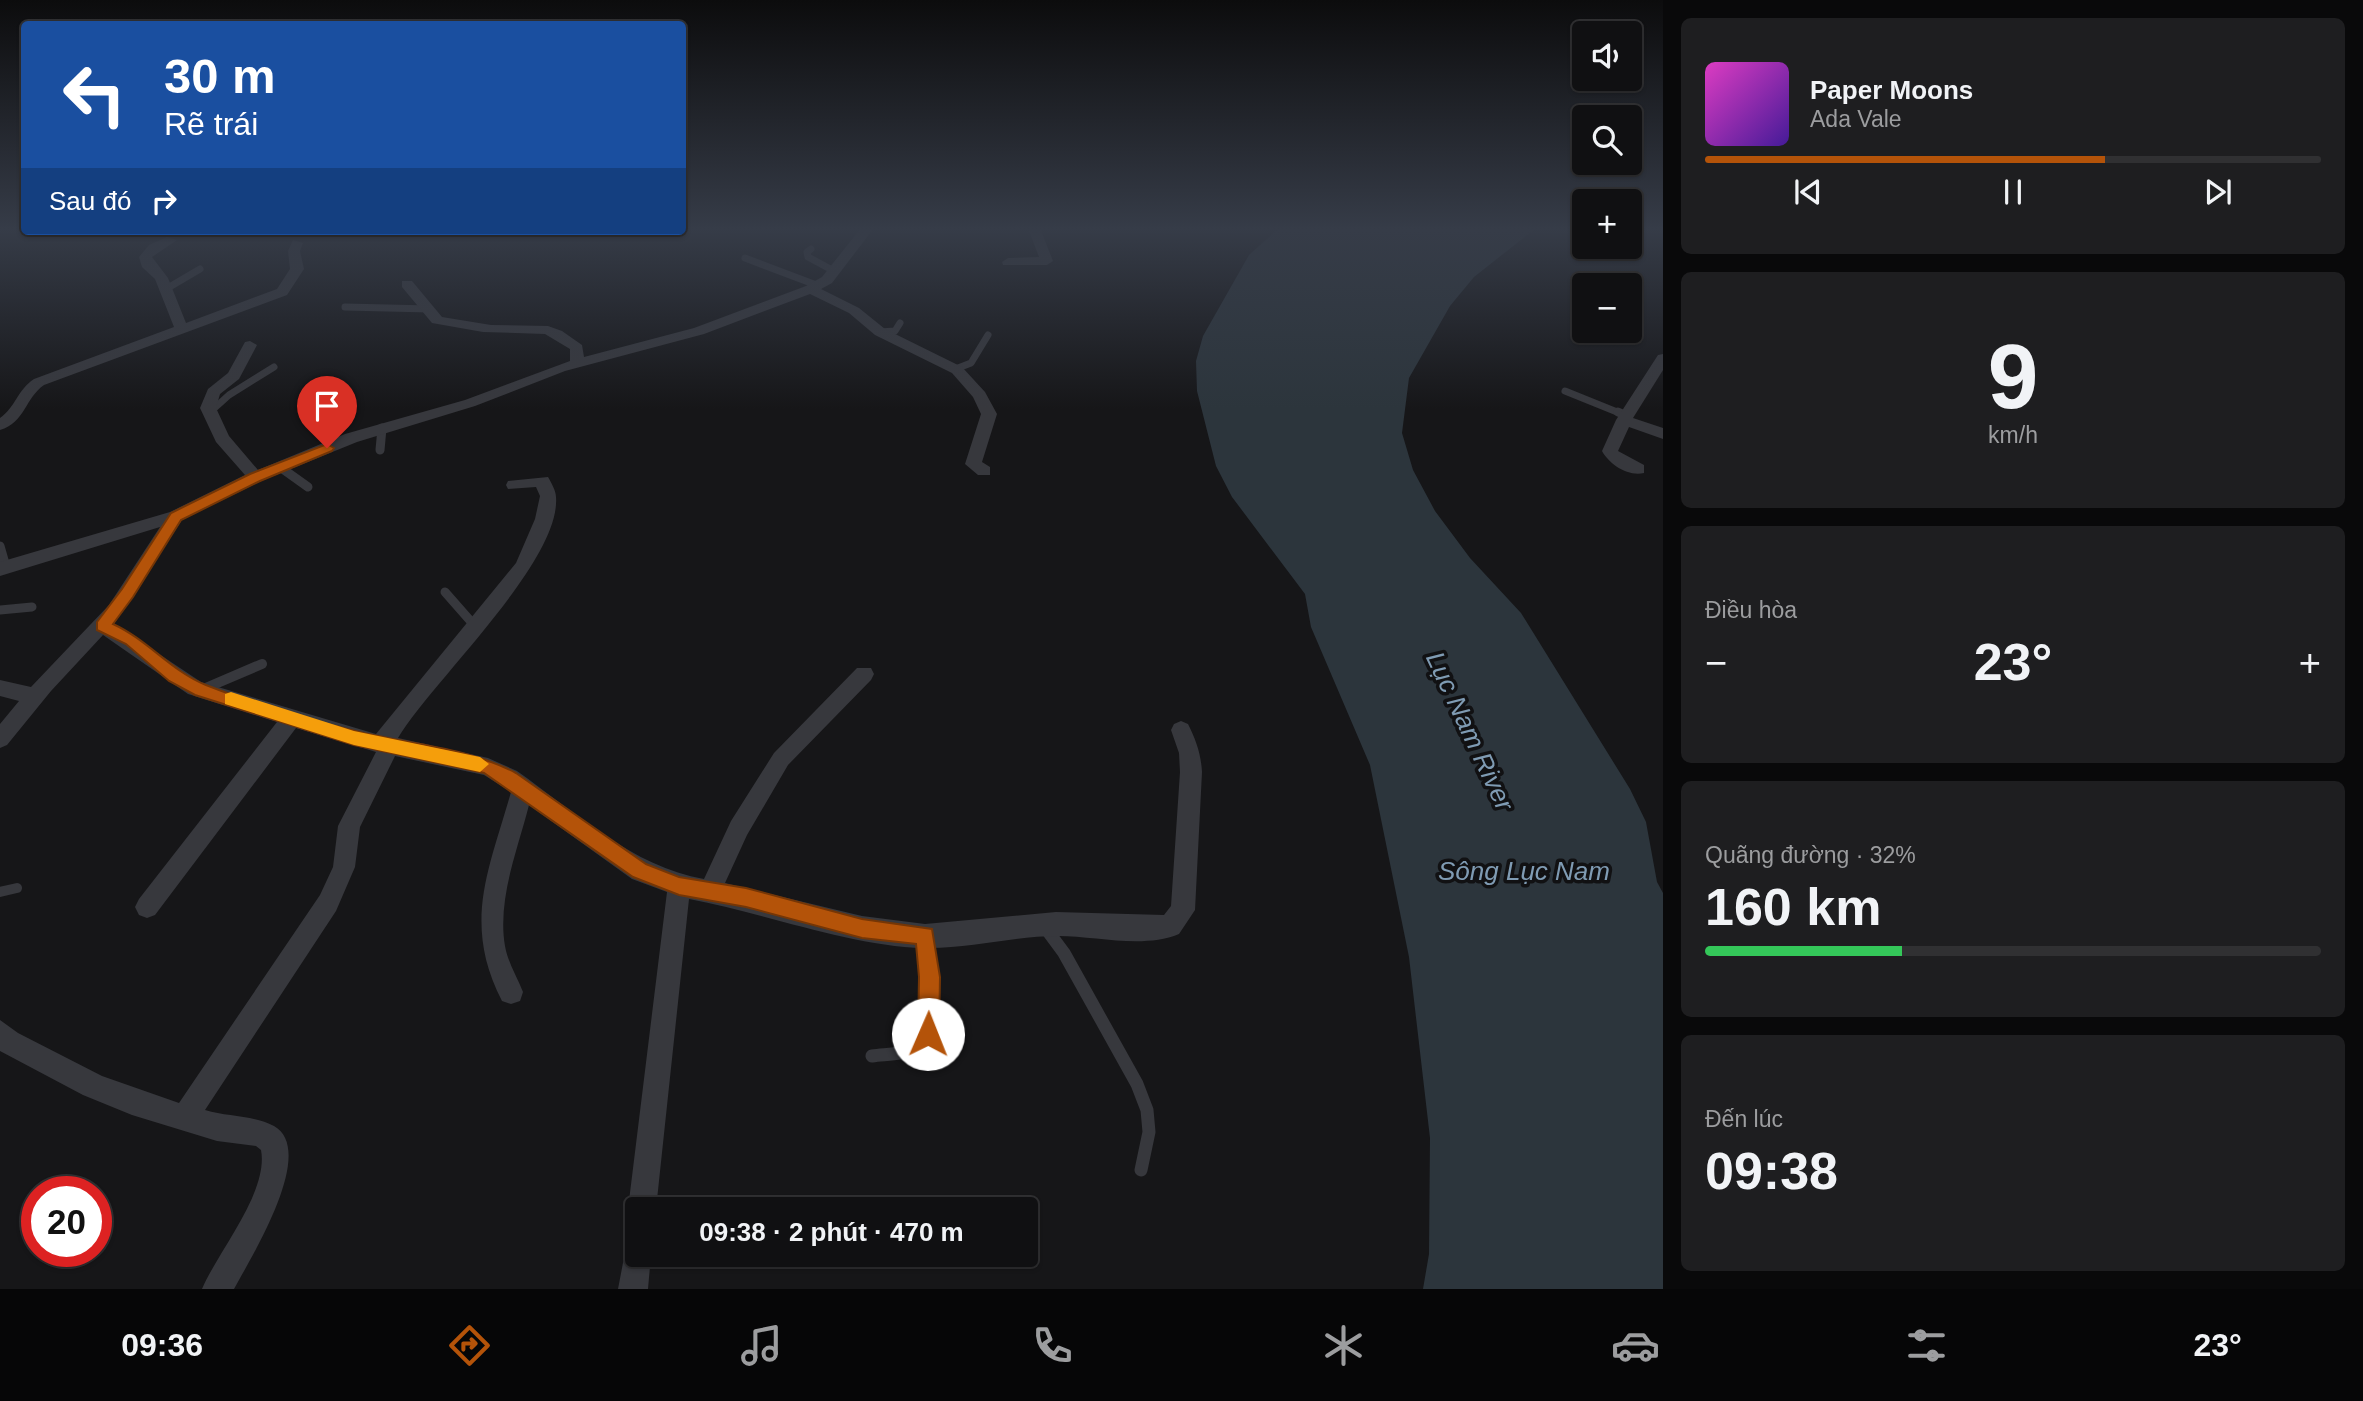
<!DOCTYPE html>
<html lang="vi">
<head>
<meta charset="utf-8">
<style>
  :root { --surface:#101012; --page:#1e1e20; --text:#f1f3f6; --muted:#9c9d9f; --line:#303032; --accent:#b45309 }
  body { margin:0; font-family:Arial,sans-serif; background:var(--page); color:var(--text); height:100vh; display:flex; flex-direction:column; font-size:26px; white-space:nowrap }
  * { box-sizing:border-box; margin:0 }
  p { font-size:23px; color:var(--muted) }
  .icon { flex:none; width:38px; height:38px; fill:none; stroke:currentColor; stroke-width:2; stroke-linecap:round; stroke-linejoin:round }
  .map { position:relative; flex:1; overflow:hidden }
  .side { display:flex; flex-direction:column; gap:18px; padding:18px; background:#09090a; width:700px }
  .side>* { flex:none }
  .top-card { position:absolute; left:21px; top:21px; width:665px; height:214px; border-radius:7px; box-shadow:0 2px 5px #0004,0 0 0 2px var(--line); background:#1a4fa0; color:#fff; overflow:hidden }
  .tools { position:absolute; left:1572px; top:21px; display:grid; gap:14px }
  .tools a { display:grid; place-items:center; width:70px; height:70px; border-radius:7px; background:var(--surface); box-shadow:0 2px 5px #0004,0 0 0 2px var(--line); font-size:35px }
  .speed { position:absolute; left:21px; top:1176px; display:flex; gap:14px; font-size:35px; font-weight:700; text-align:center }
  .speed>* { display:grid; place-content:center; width:91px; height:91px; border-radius:50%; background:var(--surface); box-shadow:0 2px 5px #0004,0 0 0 2px var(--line); line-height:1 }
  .speed .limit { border:10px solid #d22; background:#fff; color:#111 }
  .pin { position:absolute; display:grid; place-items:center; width:60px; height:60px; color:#fff; margin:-72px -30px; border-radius:50% 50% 50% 0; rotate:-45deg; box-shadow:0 0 7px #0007 }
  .pin .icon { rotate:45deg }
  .me { position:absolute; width:77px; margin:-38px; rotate:1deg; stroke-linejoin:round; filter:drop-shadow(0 0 5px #0008) }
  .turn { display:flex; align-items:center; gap:24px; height:147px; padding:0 28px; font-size:32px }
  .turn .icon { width:91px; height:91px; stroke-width:2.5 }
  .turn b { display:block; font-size:49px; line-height:60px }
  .then { display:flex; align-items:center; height:66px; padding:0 28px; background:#0003; gap:14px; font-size:26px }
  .big { font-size:52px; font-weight:700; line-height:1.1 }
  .side .widget { flex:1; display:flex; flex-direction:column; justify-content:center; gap:10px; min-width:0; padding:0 24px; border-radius:10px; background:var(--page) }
  .side .dial { align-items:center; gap:0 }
  .dial b { font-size:91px; line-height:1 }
  .song { display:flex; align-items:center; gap:21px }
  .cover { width:84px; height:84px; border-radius:10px; background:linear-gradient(135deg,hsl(310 70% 55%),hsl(260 70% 35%)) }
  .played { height:7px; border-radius:4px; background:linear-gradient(90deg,var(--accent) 65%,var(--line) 65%) }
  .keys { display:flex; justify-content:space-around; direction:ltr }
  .heat { display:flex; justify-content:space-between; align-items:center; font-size:38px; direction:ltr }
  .charge { height:10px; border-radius:5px; background:linear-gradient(90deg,#34c759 32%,var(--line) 0) }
  .trip { position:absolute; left:625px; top:1197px; width:413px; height:70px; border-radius:7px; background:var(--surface); box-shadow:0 2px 5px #0004,0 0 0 2px var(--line); font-weight:700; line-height:70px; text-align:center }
  .dock { display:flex; height:112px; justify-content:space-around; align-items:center; background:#060607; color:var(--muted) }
  .dock .icon { width:49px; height:49px }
  .dock .active { color:var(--accent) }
  .dock b { font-size:32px; color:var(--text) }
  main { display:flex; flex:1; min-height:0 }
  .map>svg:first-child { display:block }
  .water { fill:#2c353c }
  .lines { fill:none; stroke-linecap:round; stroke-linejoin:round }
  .lane-far3 { stroke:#37383d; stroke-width:7 }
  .lane-far2 { stroke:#37383d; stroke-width:9 }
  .lane-far1 { stroke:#37383d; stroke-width:10 }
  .lane { stroke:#37383d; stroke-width:13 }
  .street { fill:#37383d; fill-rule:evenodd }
  .route { fill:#b45309; stroke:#753606; stroke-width:2 }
  .slow { fill:#f59e0b }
  .labels { text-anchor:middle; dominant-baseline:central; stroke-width:7; stroke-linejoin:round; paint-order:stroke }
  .water-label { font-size:26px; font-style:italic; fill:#7f9bb3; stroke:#111113 }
</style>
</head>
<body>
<main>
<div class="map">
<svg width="1663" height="1289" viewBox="0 0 1663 1289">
  <rect width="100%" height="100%" fill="#161618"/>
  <polygon class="water" points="1279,228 1536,228 1474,277 1450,306 1409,378 1402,433 1413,470 1435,511 1470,558 1521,613 1630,789 1646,822 1657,882 1663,893 1663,1289 1423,1289 1429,1254 1430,1138 1409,957 1370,765 1311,627 1305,594 1232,497 1216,466 1197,391 1196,361 1203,336 1249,255"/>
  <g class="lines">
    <g class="lane-far3">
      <polyline points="811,249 807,252 808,257 834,271"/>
      <polyline points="745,258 819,286"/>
      <polyline points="166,289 200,269"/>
      <polyline points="345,307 430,309"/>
      <polyline points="880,332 895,331 900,323"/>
      <polyline points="958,368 971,363 988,335"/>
      <polyline points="1565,391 1622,414"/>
      <polyline points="209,413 229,395 274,367"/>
    </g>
    <g class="lane-far2">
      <polyline points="1618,412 1627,416"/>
      <polyline points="380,450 382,428"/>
      <polyline points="280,467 308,487"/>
      <polyline points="0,546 6,567"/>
      <polyline points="445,592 474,625"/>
      <polyline points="0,610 32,607"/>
    </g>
    <g class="lane-far1">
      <polyline points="201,690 262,664"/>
      <polyline points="0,892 17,888"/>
      <polyline points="1045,928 1048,932"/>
    </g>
    <g class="lane">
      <polyline points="1047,930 1064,953 1137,1084 1147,1110 1149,1132 1141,1170"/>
      <path d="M872 1056C886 1054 903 1055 916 1048 940 1034 928 961 925 936"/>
    </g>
    <g class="street">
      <path d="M861 228H874L832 283 821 289 859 308 885 329 962 367 985 392 997 414 982 462 990 467V475H978L965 464 981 414 973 397 952 373 875 335 849 313 810 294 704 334 565 371 475 406 357 442 261 481 182 520 114 624 201 682 376 734 516 563 535 519 540 496 536 487 508 489 506 485 508 481 548 477C551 482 556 491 556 497 561 562 432 681 398 738L488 758 517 771C575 812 633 867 704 879L731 821 774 753 857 668H871L874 674 871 680 788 765 747 835 725 883 862 916 925 924 1056 912 1164 915 1171 906 1180 772 1179 753 1171 730 1174 724 1181 721 1188 724C1196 740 1201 754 1202 772L1195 910 1179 934C1143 949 1096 936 1058 936 1013 936 969 949 924 948 849 946 765 913 689 899L656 1209H637V1221L632 1219 628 1209 667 892 632 879 529 805C518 849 497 899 505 946 508 963 517 976 523 992L520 1001 511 1004 502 1001C462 923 489 870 511 792L484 775 395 756 360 827 355 867 336 911 205 1110C228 1117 253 1115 274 1126 318 1151 250 1259 234 1289H202C218 1251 269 1192 261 1150L256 1146 217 1141 132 1115 83 1095 0 1051V1020L18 1033 102 1076 179 1103 320 895 333 867 338 826 376 752 296 728 155 915 147 918 139 915 135 907 139 899 277 722 188 694 103 635 51 691 7 745 0 748V724L19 701 0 696V680L31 687 109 605 160 527 0 576V562L170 512 245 475 216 442 200 408 208 389 228 373 245 342 250 341 257 345 239 379 220 394 216 408 229 436 258 470 345 434 465 400 570 361V349L545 334 483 332 432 323 402 287V281H412L442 317 491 325 548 326 562 331 582 345 584 357 694 328 806 286 822 277Z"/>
      <polygon points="1028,228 1040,228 1053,261 1047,265 1003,265 1002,262 1008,258 1039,257"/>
      <path d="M167 237 177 240 152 257 168 278 186 323 277 289 290 269 288 251 293 240 303 243 300 251 304 269 287 295 44 385C25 398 25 423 0 430V418C15 408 18 389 34 379L174 327 155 279 142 267 139 257 149 245Z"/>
      <path d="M1663 354V370L1633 418 1663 428V439L1629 427 1618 451 1644 465V473C1628 477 1609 464 1602 451L1616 420 1658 355Z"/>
      <polygon points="637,1237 637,1255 651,1255 648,1289 618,1289 627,1242"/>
    </g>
  </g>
  <linearGradient id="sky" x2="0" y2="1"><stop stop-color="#0c0c0d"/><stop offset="0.56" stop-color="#363c48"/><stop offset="1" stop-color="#363c48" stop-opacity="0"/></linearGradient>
  <rect width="1663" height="409" fill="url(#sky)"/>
  <path class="route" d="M327 444 334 448 332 451 260 481 181 520 133 597 113 624C148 640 171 671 206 685 249 702 311 720 355 731 408 744 467 747 516 773L646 864 679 877 746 888 862 919 932 929 940 977 939 1034 936 1041 928 1044 921 1041 918 1034 919 977 916 944 862 938 746 907 679 895 633 877 484 773 354 745 195 695 169 681 126 644 97 630V622L122 589 171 513 250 474Z"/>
  <polygon class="slow" points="231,692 354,731 480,757 489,764 480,772 354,745 225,704 225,694"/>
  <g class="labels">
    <g class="water-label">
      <text transform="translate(1470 731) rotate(65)">Lục Nam River</text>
      <text x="1524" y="871">Sông Lục Nam</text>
    </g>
  </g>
</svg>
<div class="tools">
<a><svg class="icon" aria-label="sound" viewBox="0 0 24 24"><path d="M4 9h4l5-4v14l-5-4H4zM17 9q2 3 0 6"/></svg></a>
<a><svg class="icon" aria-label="search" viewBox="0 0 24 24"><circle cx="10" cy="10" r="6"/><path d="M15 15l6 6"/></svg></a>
<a>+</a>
<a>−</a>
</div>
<div class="speed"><div class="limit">20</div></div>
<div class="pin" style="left:327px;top:448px;background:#d93025"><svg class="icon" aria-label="arrive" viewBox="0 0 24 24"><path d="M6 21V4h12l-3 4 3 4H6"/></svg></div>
<svg class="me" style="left:928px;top:1034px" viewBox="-20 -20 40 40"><circle r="19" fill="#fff"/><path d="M0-13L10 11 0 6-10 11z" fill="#b45309"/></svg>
<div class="trip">09:38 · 2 phút · 470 m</div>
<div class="top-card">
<div class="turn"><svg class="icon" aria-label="left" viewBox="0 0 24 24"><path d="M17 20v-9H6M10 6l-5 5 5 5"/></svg><div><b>30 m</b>Rẽ trái</div></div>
<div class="then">Sau đó<svg class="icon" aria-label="right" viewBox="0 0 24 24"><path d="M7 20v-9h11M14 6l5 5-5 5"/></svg></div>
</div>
</div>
<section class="side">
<div class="widget">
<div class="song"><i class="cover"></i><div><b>Paper Moons</b><p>Ada Vale</p></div></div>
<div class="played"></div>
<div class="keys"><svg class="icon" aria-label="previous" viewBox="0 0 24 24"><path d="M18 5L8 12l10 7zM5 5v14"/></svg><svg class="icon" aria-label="pause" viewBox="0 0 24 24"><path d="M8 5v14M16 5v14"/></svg><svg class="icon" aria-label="next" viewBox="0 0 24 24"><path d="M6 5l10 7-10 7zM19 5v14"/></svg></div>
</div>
<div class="widget dial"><b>9</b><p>km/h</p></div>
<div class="widget"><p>Điều hòa</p>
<div class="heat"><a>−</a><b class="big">23°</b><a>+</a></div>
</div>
<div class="widget"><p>Quãng đường · 32%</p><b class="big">160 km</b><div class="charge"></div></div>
<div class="widget"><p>Đến lúc</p><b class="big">09:38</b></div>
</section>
</main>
<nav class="dock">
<b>09:36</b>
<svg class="icon active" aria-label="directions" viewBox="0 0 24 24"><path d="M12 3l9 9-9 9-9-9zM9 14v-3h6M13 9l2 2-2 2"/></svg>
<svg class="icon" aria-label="music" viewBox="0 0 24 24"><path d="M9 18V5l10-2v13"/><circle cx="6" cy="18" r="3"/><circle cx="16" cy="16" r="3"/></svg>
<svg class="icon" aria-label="phone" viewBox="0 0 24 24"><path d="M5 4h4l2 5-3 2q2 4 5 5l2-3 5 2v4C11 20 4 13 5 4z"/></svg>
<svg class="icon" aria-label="climate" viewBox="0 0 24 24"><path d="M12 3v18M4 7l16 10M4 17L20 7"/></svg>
<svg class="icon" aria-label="car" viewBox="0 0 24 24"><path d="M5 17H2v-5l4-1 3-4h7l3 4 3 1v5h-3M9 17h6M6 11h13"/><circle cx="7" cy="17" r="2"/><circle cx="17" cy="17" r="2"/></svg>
<svg class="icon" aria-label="filters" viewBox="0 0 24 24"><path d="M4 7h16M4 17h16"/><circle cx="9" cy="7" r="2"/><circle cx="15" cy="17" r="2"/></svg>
<b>23°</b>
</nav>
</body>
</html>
